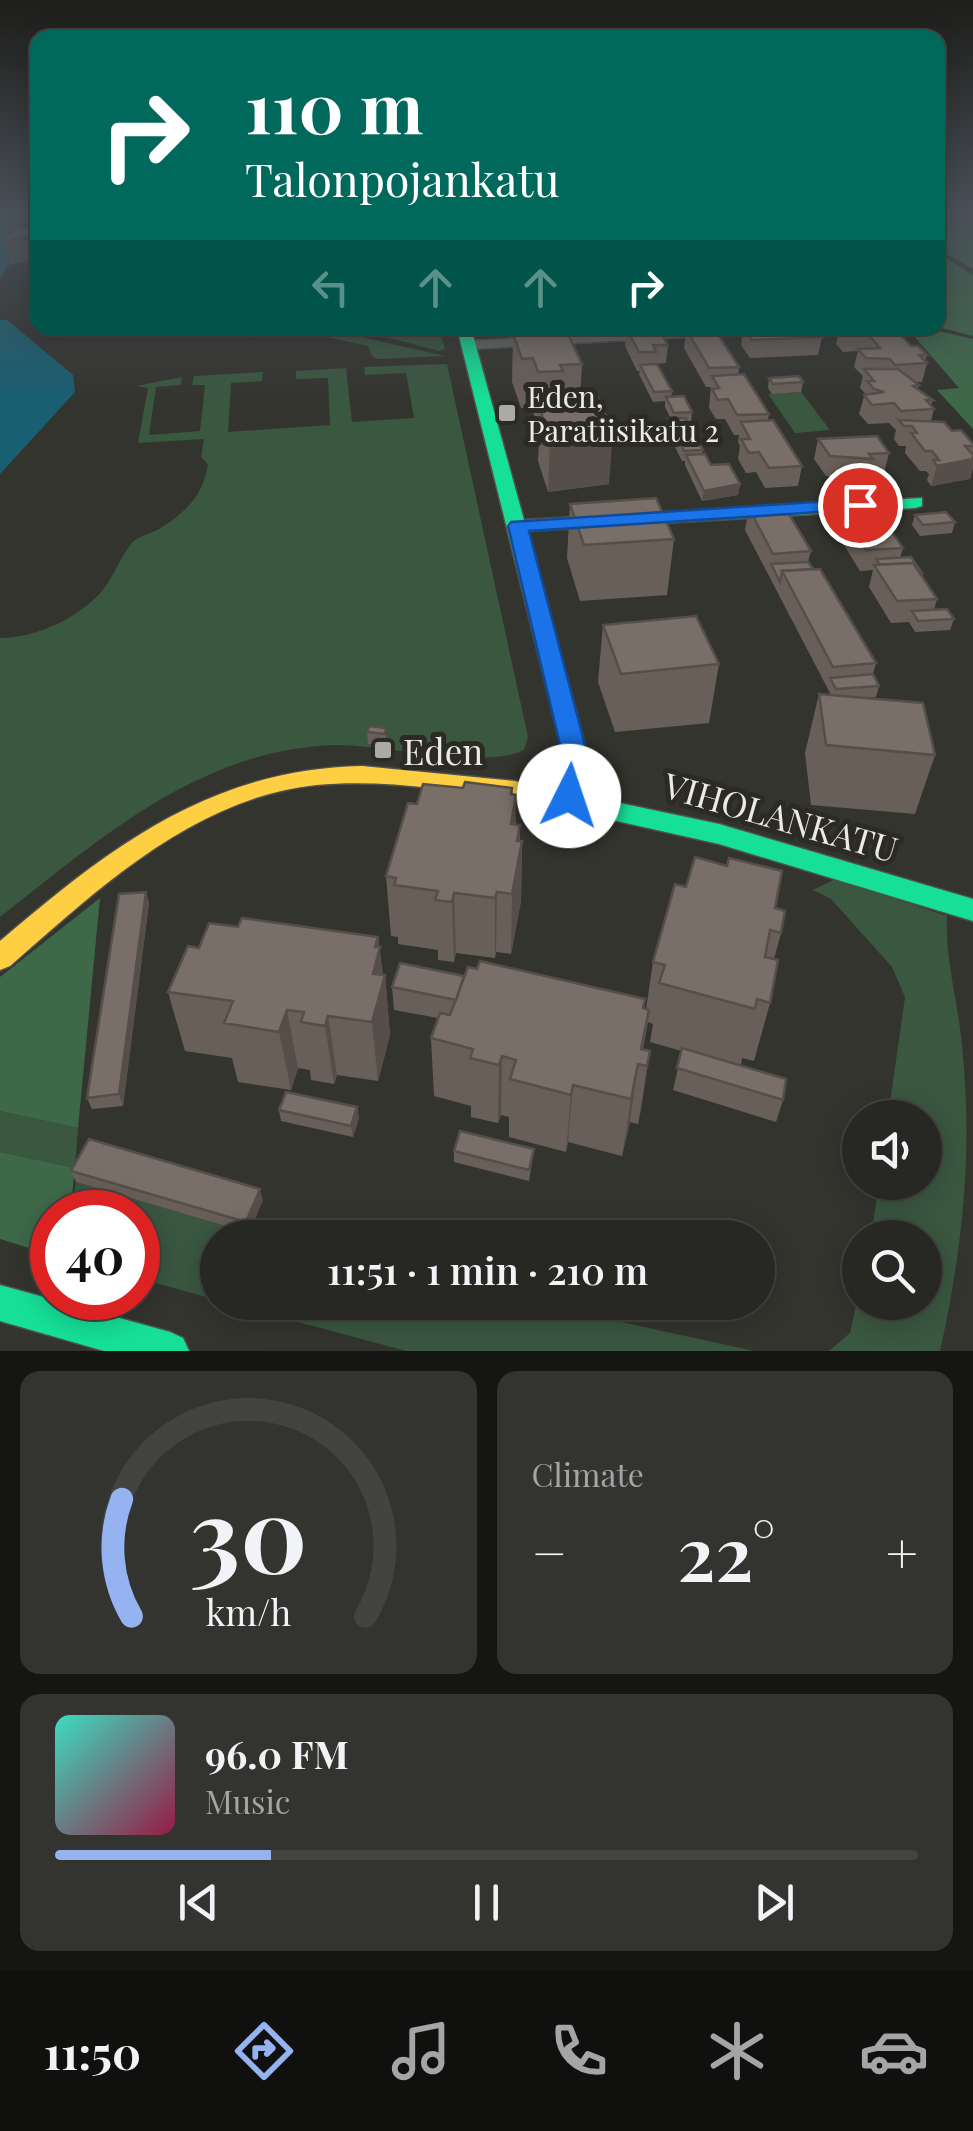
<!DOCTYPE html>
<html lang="en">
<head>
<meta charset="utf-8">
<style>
  :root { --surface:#272723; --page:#333330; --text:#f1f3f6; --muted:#a4a5a6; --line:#434441; --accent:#95b2f1 }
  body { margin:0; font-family:"Playfair Display",serif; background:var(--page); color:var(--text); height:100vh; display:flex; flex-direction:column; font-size:38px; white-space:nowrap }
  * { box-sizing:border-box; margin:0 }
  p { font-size:32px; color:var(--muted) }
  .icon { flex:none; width:55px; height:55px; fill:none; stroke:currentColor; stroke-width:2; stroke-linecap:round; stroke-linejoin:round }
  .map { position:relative; height:1351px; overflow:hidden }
  .sheet { display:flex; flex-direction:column; gap:20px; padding:20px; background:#151513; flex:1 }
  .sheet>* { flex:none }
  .top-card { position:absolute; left:30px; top:30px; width:915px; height:305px; border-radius:20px; box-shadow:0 5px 25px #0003,0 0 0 2px var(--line); background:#00695c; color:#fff; overflow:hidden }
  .fabs { position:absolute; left:842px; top:1100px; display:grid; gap:20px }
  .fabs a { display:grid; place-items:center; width:100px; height:100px; border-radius:50%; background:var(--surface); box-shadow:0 5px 25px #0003,0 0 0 2px var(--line); font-size:50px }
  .speed { position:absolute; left:30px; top:1190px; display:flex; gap:20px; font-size:50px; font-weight:700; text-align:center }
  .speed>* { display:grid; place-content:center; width:130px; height:130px; border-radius:50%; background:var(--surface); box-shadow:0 5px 25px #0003,0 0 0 2px var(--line); line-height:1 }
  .speed .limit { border:15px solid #d22; background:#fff; color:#111 }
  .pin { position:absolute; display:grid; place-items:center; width:85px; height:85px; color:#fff; margin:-42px; border:5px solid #fff; border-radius:50%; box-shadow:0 2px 10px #0007 }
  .me { position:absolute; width:110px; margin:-55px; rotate:4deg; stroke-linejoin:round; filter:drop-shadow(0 0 8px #0008) }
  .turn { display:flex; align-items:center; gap:35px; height:210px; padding:0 50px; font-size:45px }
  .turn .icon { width:130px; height:130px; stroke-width:2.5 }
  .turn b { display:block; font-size:70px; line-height:85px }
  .lanes { display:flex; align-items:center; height:95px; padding:0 50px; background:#0003; justify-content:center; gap:50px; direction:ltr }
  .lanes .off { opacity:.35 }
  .big { font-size:75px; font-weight:600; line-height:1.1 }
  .sheet .card { flex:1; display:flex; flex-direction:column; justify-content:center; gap:15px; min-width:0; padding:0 35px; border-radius:20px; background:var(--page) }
  .sheet .dial { align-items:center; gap:0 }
  .dial svg { height:260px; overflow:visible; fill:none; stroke:var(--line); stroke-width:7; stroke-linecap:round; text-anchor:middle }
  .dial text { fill:var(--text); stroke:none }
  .song { display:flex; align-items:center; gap:30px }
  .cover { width:120px; height:120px; border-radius:15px; background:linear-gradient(135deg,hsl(170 70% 55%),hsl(340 70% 35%)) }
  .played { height:10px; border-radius:5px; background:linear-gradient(90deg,var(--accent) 25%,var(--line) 25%) }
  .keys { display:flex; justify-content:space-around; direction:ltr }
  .heat { display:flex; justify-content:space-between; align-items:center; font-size:55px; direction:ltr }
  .sheet .tiles { flex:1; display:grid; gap:20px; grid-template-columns:1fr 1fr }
  .card:last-child { grid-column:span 2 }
  .trip { position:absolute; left:200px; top:1220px; width:575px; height:100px; border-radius:50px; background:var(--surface); box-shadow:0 5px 25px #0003,0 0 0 2px var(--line); font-weight:600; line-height:100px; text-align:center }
  .tab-bar { display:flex; height:160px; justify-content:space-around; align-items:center; background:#10100e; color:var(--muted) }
  .tab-bar .icon { width:70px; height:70px }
  .tab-bar .active { color:var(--accent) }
  .tab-bar b { font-size:45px; color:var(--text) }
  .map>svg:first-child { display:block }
  .green { fill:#3a5740 }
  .forest { fill:#3e6949 }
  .water { fill:#195f72 }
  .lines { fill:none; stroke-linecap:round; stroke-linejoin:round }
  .street-casing { stroke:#50504d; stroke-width:3 }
  .fast-casing { stroke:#50504d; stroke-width:3 }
  .slow-casing { stroke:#50504d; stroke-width:3 }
  .street { fill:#666765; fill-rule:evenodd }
  .fast { fill:#16e098; fill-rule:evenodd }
  .slow { fill:#ffcf43; fill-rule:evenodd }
  .wall { fill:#695f59 }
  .shaded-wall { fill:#554e49 }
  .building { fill:#7a6f68; stroke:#554e49; stroke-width:2.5 }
  .route { fill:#1a73e8; stroke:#114b97; stroke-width:2.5 }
  .poi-dot { fill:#abaaa5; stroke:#2c2b23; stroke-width:4 }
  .labels { text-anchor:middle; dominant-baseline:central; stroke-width:10; stroke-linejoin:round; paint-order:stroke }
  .far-poi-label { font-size:30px; fill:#ebeae5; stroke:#2c2b23; text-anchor:start }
  .poi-label { font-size:35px; fill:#ebeae5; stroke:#2c2b23; text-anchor:start }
  .street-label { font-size:35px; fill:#ebeae5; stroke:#2c2b23 }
</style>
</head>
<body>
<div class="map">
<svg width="973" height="1351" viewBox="0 0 973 1351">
  <rect width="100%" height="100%" fill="#34342f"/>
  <g class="green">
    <polygon points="322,328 445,356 378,359 372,356 368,346 289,329"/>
    <polygon points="352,328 439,328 445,349 439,351"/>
    <path d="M447 364 528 737 524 750C484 770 383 744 334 745 199 750 101 838 0 917V638C36 638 79 618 103 590 114 576 120 557 132 543 138 536 150 534 159 529 186 512 203 496 208 464L201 457 204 439 138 443 148 388 136 386 182 377 181 385 156 387 149 435 200 431 205 385H192L194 376 263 372 262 381 231 383 228 432 330 425 328 378 296 379V371L346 368 352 422 414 418 406 373 365 375 364 367Z"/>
    <polygon points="801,392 830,430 795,433 768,394"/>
    <path d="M835 879 947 916C945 960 958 1002 962 1045 973 1151 963 1247 940 1351H829L850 1333 860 1286V1302H925V1238L871 1237 879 1183 925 1182V1118L888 1117 905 997 892 967 831 899 813 890Z"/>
    <polygon points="0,1111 78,1128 75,1168 0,1152"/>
    <polygon points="76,1182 249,1233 267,1237 218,1238 217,1300 138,1278 138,1212 70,1212"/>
    <polygon points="228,1303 534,1303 754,1351 406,1351"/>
  </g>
  <g class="forest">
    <polygon points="938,211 973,211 973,269 938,249"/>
    <polygon points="938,253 973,275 973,336 938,327"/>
    <polygon points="907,328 926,328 973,339 973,429 937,390 959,388"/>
    <polygon points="100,898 78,1128 0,1111 0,977"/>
    <polygon points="0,1152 75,1168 70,1212 52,1212 52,1255 0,1239"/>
  </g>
  <g class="water">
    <polygon points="0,211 37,211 37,218 14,242 10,264 0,277"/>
    <polygon points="0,320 7,320 73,375 75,392 0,474"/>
  </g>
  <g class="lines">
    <defs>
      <polygon id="street" points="707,328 785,328 778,332 469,349 462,345 469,341"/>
      <g id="fast">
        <polygon points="457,328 471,328 524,520 922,498 922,506 915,508 527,531 586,749 582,795 719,824 973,899 973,921 719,844 506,796 502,790 506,784 515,781 557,790 562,749"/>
        <polygon points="0,1285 170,1332 183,1338 189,1351 104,1351 0,1321"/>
      </g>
      <path id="slow" d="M362 766 515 781 524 784 528 790 524 796 515 799C449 790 383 779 316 785 194 798 98 889 10 966L0 970V941C110 847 211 769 362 766Z"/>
    </defs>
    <use href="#street" class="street-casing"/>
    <use href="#fast" class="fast-casing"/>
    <use href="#slow" class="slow-casing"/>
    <use href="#street" class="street"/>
    <use href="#fast" class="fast"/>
    <use href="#slow" class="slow"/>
  </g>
  <g class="wall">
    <polygon points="38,228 38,291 33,286 27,262 10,264"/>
    <polygon points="626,328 668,345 666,363 655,364 672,391 671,397 692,412 691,421 688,422 703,450 702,454 711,465 740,484 738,495 702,501 685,465 685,461 682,461 666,429 668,419 671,419 665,407 665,401 653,402 639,374 640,371 637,371 625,346"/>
    <polygon points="743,328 822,337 818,355 750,358 741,345"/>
    <polygon points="840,328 901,328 905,331 903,337 911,346 927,355 925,361 927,363 922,382 915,382 919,385 918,389 933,400 931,405 934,409 931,421 952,431 973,444 973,468 970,479 931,486 927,480 929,474 926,471 920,471 905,453 906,446 899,446 894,439 896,430 889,423 868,424 859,414 865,393 860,388 863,376 854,367 858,351 843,352 836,344"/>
    <polygon points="686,329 739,367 738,374 769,414 768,420 802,466 798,486 765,488 756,472 746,473 738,459 740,446 738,442 739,435 734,435 725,419 716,419 709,408 711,387 706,387 684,348"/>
    <polygon points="513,334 543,336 582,364 580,397 609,484 548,492 538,461 540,422 537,422 531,408 521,408 512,382"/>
    <polygon points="769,378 803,382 801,392 772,394 768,388"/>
    <polygon points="818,439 889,453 884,473 870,474 868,479 826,476 814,459"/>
    <polygon points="570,504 674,539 667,595 580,601 567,558"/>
    <polygon points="841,511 885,518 885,521 903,548 900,558 922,573 921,575 937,599 934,610 954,619 950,630 915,632 909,622 891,623 869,587 873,570 860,571 836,532"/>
    <polygon points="915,515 955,522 952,533 920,536 912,525"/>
    <polygon points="753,516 811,551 808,562 876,663 873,674 879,686 876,697 862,698 935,755 915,814 811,805 805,753 819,694 831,695 745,530 747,519 752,519"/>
    <polygon points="603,625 719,664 709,723 615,732 598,682"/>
    <polygon points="386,728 386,745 368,744 367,732"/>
    <polygon points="463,788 512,788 516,824 520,825 520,841 522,841 521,901 511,954 496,952 495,958 456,953 454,962 438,960 438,950 398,944 398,937 391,936 386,876 417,804"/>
    <polygon points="146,892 149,903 123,1106 92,1109 87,1098"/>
    <polygon points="775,908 781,933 774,959 770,1003 754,1061 742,1058 741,1065 783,1100 776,1122 673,1090 682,1051 650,1042 653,1024 648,1022 643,1049 650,1051 641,1109 638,1124 630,1122 622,1156 568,1142 566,1152 509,1137 509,1117 501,1115 498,1123 471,1117 471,1106 434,1096 431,1038 438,1018 394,1010 392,987 646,1009 653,962"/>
    <polygon points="238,927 378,937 383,975 385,975 390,1035 378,1081 337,1075 334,1084 311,1080 310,1070 298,1068 291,1090 238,1082 232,1058 185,1051 168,992 199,948"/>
    <polygon points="357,1107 359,1118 353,1137 281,1121 279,1110"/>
    <polygon points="534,1149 529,1181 454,1162 454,1151"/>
    <polygon points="71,1171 263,1200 249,1233 76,1182"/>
  </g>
  <g class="shaded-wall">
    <polygon points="31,236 31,243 35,260 10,264 4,240"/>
    <polygon points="613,432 609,484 548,492 550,440"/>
    <polygon points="973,459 973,468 970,479 931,486 937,466"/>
    <polygon points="740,484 738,495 702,501 704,491"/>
    <polygon points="512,788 512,819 516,795 515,855 510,884"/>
    <polygon points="520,825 519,859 522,841 521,901 511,954 512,894 517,841"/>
    <polygon points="146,892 149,903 123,1106 119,1094"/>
    <polygon points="497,892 496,952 495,958 495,898"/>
    <polygon points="454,893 456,953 454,962 452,902"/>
    <polygon points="378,937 383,980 385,975 390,1035 378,1081 372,1022 373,974 375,947"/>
    <polygon points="287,1010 298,1068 291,1090 279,1032"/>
    <polygon points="328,1016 337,1075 334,1084 325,1026"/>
    <polygon points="650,1051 641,1109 638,1124 647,1066"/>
    <polygon points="502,1056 501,1115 498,1123 499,1065"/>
    <polygon points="638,1064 630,1122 622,1156 631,1099"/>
    <polygon points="573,1085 568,1142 566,1152 571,1095"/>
    <polygon points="357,1107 359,1118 353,1137 351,1126"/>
    <polygon points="260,1189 263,1200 249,1233 246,1222"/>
  </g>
  <g class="building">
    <polygon points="18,227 38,228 38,242 32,243 31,236 4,240"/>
    <polygon points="32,247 33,250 38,253 38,269 27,261"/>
    <polygon points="626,328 659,329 668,345 653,345 656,352 639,352"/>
    <polygon points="714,328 739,367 709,368 686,329"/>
    <polygon points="744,328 814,328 822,337 752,340"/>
    <polygon points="841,328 901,328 905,331 897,331 911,346 918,346 927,355 919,355 927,363 895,365 890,359 866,358 858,349 880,348 867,333 846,334"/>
    <polygon points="541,332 543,336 568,334 582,364 560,365 563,371 538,372 533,358 522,359 513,334"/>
    <polygon points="657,364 672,391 654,392 640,365"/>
    <polygon points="864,369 898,369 919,385 913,386 933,400 926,400 934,409 901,411 894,403 872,405 864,395 884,392 874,389 867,381 874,381"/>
    <polygon points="744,374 769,414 737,415 728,399 718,400 712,389 719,388 712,376"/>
    <polygon points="799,376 803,382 773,384 769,378"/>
    <polygon points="568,390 571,397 597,396 613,432 550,440 540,409 548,409 542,392"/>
    <polygon points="684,396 692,412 674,413 666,397"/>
    <polygon points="686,418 703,450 684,451 668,419"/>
    <polygon points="773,420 802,466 769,468 759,452 749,453 741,439 750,439 741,422"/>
    <polygon points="898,420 944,422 952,431 961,430 973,444 973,446 965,446 973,455 973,459 937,466 933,460 939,460 932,451 925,451 911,433 917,433 912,426 904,426"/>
    <polygon points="877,436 889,453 869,454 873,459 830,456 818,439"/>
    <polygon points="705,454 711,465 729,464 740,484 704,491 686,455"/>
    <polygon points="656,498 674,539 584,545 570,504"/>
    <polygon points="876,509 903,548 866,550 841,511"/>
    <polygon points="946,512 955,522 923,525 915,515"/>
    <polygon points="789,514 811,551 773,554 753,516"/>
    <polygon points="911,557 922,573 920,573 913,563 880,565 876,559"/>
    <polygon points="808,562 813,569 782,571 780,582 771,564"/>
    <polygon points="913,563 937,599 897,601 874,565"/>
    <polygon points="820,569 876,663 833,667 782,571"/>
    <polygon points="947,609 954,619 918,621 912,611"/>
    <polygon points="696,616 719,664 621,674 603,625"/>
    <polygon points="873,674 879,686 836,689 830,678"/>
    <polygon points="819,694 923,703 935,755 826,745"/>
    <polygon points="369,726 386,728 385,734 367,732"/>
    <polygon points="465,782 512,788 511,794 516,795 511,824 520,825 517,841 522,841 512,894 497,892 495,898 454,893 452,902 435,900 438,891 394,885 396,878 386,876 408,803 417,804 423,784 463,788"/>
    <polygon points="695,857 727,866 729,858 782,871 775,908 785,911 781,933 770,930 765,957 778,960 770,1003 757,999 755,1009 659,983 665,965 653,962 675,884 686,887"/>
    <polygon points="146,892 119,1094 87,1098 119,894"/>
    <polygon points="242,918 378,937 375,947 380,947 373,974 385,975 372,1022 328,1016 325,1026 301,1022 304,1012 287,1010 279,1032 224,1023 233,1001 168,992 188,946 199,948 209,923 238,927"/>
    <polygon points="480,961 645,999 643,1008 649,1010 641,1049 650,1051 647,1066 638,1064 631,1099 573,1085 571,1095 510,1079 516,1060 502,1056 499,1065 470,1058 473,1049 431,1038 440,1013 450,1015 468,967 477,969"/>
    <polygon points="400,963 464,976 456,1000 392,987"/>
    <polygon points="682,1048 786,1079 783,1100 677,1068"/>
    <polygon points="286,1092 357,1107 351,1126 279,1110"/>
    <polygon points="460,1131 534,1149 529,1170 454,1151"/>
    <polygon points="89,1139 260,1189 246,1222 71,1171"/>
  </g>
  <linearGradient id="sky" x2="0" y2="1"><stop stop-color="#1d1d1a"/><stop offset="0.53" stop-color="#4a5058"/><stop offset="1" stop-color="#4a5058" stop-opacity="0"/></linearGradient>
  <rect width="973" height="400" fill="url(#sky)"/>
  <polygon class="route" points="860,499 869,505 866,509 529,531 586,749 582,796 578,802 560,802 556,796 561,749 508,526 511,522"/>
  <g class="poi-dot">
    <rect x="497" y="403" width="20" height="20" rx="5"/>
    <rect x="373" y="740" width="20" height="20" rx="5"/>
  </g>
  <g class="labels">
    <g class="far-poi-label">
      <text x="527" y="396">Eden,<tspan x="527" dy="34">Paratiisikatu 2</tspan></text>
    </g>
    <g class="poi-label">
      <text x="403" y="750">Eden</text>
    </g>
    <g class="street-label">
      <text transform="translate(781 816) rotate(16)">VIHOLANKATU</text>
    </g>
  </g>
</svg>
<div class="fabs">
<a><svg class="icon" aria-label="sound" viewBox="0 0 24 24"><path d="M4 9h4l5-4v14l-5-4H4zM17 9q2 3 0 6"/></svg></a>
<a><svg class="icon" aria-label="search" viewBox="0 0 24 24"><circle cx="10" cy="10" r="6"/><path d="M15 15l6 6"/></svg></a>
</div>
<div class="speed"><div class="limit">40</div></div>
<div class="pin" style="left:860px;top:505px;background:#d93025"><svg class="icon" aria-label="arrive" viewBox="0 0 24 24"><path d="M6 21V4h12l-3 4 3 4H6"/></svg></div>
<svg class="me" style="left:569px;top:796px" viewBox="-20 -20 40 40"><circle r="19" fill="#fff"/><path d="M0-13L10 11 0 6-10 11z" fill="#1a73e8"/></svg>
<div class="trip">11:51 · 1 min · 210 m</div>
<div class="top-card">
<div class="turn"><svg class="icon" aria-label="right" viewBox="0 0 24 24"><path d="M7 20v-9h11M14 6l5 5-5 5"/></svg><div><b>110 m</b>Talonpojankatu</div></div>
<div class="lanes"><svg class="icon off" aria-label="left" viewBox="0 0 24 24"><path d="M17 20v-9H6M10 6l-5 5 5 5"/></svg><svg class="icon off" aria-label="ahead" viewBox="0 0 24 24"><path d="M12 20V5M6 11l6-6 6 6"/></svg><svg class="icon off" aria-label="ahead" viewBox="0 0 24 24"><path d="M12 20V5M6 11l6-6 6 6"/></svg><svg class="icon" aria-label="right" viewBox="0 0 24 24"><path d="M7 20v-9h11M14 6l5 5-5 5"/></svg></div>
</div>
</div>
<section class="sheet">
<div class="tiles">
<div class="card dial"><svg viewBox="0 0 100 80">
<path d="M14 69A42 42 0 1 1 86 69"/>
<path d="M14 69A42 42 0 0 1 11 33" stroke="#95b2f1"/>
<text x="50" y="56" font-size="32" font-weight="700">30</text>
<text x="50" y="72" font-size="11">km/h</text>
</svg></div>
<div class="card"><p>Climate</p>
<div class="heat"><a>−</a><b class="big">22°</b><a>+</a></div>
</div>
<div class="card">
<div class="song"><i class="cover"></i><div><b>96.0 FM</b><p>Music</p></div></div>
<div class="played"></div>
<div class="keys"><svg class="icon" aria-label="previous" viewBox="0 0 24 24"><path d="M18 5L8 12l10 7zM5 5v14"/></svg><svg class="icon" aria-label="pause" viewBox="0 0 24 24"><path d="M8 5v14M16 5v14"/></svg><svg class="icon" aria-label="next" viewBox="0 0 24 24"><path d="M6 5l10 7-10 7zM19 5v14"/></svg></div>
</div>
</div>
</section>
<nav class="tab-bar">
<b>11:50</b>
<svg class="icon active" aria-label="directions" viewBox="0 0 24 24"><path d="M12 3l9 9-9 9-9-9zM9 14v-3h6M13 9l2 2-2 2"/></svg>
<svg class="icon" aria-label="music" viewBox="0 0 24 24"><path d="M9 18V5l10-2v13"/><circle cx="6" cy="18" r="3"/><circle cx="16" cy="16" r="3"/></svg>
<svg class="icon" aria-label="phone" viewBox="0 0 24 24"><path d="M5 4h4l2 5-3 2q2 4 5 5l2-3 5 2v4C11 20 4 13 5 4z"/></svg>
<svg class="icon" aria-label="climate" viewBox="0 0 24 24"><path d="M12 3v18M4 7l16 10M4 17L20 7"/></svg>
<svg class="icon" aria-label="car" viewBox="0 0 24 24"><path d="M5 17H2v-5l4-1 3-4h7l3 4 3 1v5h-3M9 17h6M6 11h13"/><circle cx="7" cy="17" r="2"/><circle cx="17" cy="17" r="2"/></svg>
</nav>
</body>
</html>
